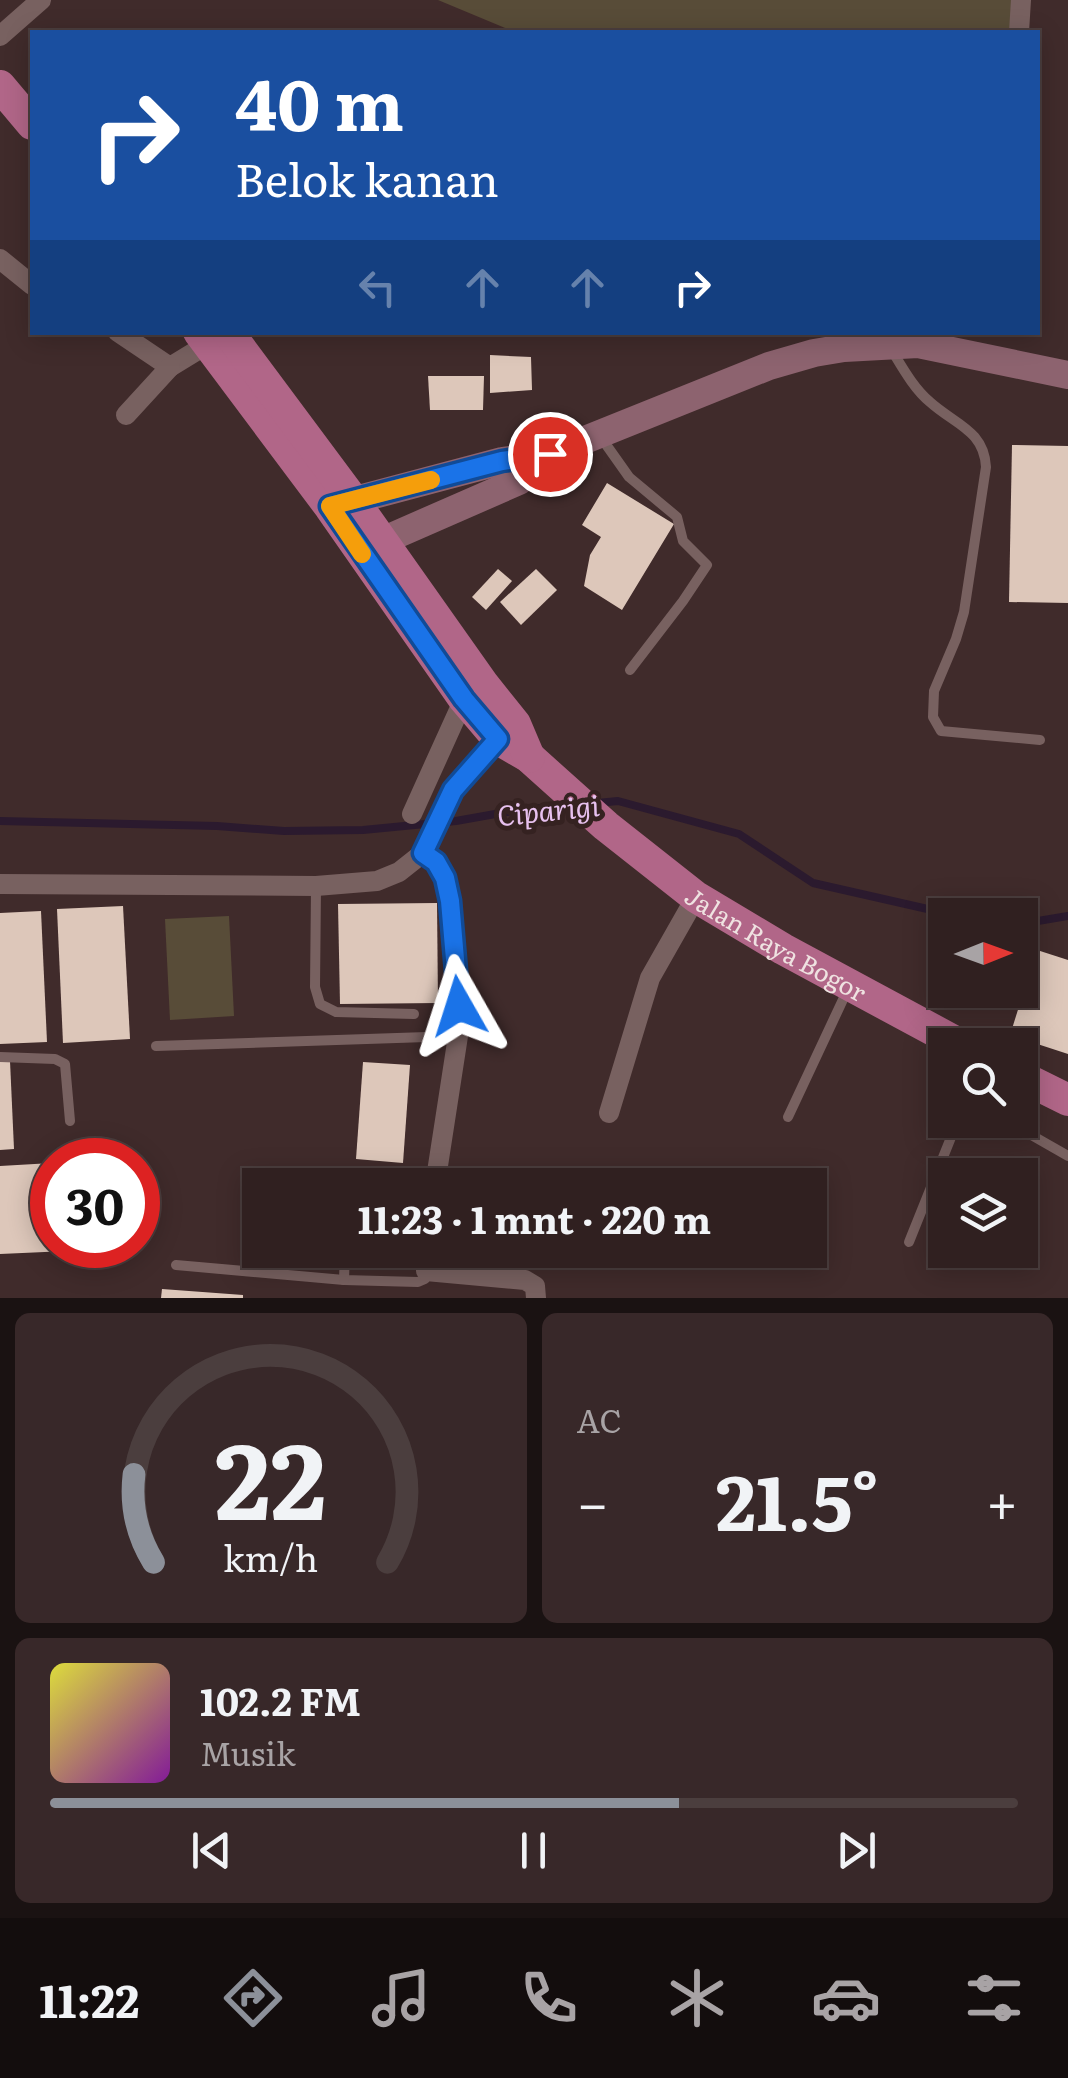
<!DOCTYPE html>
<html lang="id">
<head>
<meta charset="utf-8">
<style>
  :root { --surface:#302020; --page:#382829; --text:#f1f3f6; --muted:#a8a3a5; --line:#4b3e3e; --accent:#8c9099 }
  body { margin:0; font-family:Literata,serif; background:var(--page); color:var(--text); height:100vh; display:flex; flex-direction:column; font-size:38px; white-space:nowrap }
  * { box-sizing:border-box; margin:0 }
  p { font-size:32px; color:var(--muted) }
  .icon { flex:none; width:55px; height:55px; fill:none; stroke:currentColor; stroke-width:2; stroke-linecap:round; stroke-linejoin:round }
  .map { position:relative; height:1298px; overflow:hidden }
  .drawer { display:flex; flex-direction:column; gap:15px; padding:15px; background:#1a1212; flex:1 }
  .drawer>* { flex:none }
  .hud { position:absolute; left:30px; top:30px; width:1010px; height:305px; border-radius:0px; box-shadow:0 5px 25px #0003,0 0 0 2px var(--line); background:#1a4fa0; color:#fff; overflow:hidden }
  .needle { width:65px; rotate:89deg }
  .buttons { position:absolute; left:928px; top:898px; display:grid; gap:20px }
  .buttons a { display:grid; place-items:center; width:110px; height:110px; border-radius:0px; background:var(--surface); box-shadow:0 5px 25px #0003,0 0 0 2px var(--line); font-size:50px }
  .speed { position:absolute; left:30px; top:1138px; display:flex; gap:20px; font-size:50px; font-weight:700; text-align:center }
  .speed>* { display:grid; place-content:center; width:130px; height:130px; border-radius:50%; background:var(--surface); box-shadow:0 5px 25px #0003,0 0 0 2px var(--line); line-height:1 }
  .speed .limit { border:15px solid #d22; background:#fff; color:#111 }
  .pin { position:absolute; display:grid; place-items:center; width:85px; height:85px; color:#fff; margin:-42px; border:5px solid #fff; border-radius:50%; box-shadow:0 2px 10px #0007 }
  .me { position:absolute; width:110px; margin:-55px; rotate:354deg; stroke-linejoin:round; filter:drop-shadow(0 0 8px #0008) }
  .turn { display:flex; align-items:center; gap:35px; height:210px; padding:0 40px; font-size:45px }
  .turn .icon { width:130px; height:130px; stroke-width:2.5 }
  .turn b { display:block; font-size:70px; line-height:85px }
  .lanes { display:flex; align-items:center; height:95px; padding:0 40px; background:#0003; justify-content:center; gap:50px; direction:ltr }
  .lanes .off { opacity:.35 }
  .big { font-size:75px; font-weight:700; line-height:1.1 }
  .drawer .widget { flex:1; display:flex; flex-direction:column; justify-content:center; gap:15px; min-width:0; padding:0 35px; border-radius:15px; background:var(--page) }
  .drawer .dial { align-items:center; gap:0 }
  .dial svg { height:260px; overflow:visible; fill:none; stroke:var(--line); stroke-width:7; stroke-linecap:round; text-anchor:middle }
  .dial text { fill:var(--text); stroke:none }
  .song { display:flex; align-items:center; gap:30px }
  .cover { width:120px; height:120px; border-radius:15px; background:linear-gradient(135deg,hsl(60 70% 55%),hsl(290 70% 35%)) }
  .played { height:10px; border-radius:5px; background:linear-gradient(90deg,var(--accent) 65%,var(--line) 65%) }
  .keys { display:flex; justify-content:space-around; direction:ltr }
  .heat { display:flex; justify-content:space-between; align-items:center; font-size:55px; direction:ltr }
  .drawer .tiles { flex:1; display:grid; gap:15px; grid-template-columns:1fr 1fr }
  .widget:last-child { grid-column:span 2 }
  .trip { position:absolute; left:242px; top:1168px; width:585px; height:100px; border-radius:0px; background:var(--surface); box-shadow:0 5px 25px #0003,0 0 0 2px var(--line); font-weight:700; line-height:100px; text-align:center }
  .tabs { display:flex; height:160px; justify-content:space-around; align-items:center; background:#130d0d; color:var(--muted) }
  .tabs .icon { width:70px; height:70px }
  .tabs .current { color:var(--accent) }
  .tabs b { font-size:45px; color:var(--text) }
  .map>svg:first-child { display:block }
  .green { fill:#584c38 }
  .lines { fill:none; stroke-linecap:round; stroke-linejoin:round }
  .stream { stroke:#2b1a2e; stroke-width:8 }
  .building { fill:#ddc7ba }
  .service { stroke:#786160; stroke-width:10 }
  .minor { stroke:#786160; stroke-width:20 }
  .secondary { stroke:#8d636f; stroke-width:28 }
  .trunk { stroke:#b16688; stroke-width:32 }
  .route-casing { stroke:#114b97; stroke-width:25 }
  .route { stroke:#1a73e8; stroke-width:18 }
  .slow { stroke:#f59e0b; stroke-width:18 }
  .labels { text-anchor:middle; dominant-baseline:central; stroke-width:10; stroke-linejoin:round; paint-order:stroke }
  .street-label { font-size:25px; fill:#efe2e1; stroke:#352221 }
  .water-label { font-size:28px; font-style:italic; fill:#e7c1ef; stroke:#352221 }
</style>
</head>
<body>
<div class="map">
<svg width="1068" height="1298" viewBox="0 0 1068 1298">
  <rect width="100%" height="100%" fill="#402b2b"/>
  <g class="green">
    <polygon points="438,0 1018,0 1016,32 515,32"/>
    <polygon points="229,916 234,1016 170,1020 165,919"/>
  </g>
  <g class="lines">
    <g class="stream">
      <polyline points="597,803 618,801 739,834 813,883 954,915"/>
      <polyline points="0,821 217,826 284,831 363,830 456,821 512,811 569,805"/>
      <polyline points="1020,924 1068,916"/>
    </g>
  </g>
  <g class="building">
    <polygon points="490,355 531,357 532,390 490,393"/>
    <polygon points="428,376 484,376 483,410 430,410"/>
    <polygon points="1012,445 1068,446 1068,603 1009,602"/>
    <polygon points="607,483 674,524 622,610 584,586 590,555 601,537 582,525"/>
    <polygon points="498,569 512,581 486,610 472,597"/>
    <polygon points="536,569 557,590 521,625 500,602"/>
    <polygon points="437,903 438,1003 340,1004 338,904"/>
    <polygon points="123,906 130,1039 63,1043 57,909"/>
    <polygon points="41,911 47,1042 0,1044 0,913"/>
    <polygon points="1037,950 1068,960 1068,1054 1010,1035"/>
    <polygon points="10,1061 14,1149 0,1150 0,1062"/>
    <polygon points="363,1062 410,1065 403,1163 356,1159"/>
    <polygon points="52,1163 52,1245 112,1245 112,1249 0,1254 0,1166"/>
    <polygon points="162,1289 243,1295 243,1298 161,1298"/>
  </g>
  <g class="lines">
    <g class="service">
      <path d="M891 349C902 367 914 389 930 402 954 424 984 430 986 467L964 612 956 639 934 691 933 717 941 731 1040 740"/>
      <polyline points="600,436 629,477 677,517 683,541 707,565 683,601 630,670"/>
      <polyline points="316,887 315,987 320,1004 336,1012 414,1014"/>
      <polyline points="156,1046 457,1036"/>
      <polyline points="0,1057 55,1059 65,1064 70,1121"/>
      <polyline points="788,1117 847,991"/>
      <polyline points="1033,1136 1068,1156"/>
      <polyline points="909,1242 958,1120"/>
      <polyline points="176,1265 344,1280 418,1282 425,1279 426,1271"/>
      <polyline points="344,1280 345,1250"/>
    </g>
    <g class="minor">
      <polyline points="1019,32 1021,0"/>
      <polyline points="0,36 41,0"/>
      <polyline points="0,259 32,285"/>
      <polyline points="118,332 170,367 206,345"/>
      <polyline points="126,415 170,367"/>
      <polyline points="412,814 464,699 470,695"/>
      <polyline points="423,853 435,862 445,879 450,901 459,1006 458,1036 435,1185"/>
      <polyline points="0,884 316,886 377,881 399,872 423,853 453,791 506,732"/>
      <polyline points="609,1113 650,978 696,897"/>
      <polyline points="428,1250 426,1271 525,1280 535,1286 536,1298"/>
    </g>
    <g class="secondary">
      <polyline points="336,505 502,461 550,454 769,366 814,353 844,348 918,344 1068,375"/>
      <polyline points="366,548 519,481 548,455"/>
    </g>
    <g class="trunk">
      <polyline points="0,86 32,124"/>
      <path id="s1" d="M199 332 330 507 464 699 498 739 529 757 606 826 696 897 783 949 961 1045"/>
      <polyline points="228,332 353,500 483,684 515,724 529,757"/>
      <polyline points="1020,1076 1068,1100"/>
    </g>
  </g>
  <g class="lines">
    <defs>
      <polyline id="route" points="459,1006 450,901 445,878 436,862 423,853 453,790 498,739 464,699 330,506 502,461 550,454"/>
    </defs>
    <use href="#route" class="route-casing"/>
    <use href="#route" class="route"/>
    <polyline class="slow" points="362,554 330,506 431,480"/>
  </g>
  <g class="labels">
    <g class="street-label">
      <text stroke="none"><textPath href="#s1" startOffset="852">Jalan Raya Bogor</textPath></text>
    </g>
    <g class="water-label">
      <text transform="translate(548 809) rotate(-6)">Ciparigi</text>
    </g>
  </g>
</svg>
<div class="buttons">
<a><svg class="needle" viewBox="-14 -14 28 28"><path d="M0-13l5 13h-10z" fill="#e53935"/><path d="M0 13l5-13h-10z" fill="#a8a3a5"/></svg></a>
<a><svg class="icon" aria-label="search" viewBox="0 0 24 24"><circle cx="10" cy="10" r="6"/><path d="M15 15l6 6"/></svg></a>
<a><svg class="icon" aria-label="layers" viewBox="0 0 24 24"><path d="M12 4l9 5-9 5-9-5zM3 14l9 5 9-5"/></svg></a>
</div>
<div class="speed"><div class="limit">30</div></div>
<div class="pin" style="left:550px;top:454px;background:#d93025"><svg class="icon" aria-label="arrive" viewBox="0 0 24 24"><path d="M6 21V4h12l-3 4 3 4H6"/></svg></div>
<svg class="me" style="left:459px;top:1006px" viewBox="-20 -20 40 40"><path d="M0-17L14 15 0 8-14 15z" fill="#1a73e8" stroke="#fff" stroke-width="4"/></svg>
<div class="trip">11:23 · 1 mnt · 220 m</div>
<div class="hud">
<div class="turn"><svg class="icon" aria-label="right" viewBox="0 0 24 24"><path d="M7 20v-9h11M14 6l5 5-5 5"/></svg><div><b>40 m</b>Belok kanan</div></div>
<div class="lanes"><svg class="icon off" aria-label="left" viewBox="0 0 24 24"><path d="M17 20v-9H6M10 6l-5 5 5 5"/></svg><svg class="icon off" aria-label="ahead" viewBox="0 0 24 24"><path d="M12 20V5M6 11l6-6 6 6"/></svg><svg class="icon off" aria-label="ahead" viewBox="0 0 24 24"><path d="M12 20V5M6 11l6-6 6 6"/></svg><svg class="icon" aria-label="right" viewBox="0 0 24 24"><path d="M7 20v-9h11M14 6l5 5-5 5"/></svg></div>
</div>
</div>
<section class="drawer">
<div class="tiles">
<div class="widget dial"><svg viewBox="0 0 100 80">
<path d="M14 69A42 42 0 1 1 86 69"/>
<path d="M14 69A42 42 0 0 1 8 42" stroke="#8c9099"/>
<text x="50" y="56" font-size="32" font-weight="700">22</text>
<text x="50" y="72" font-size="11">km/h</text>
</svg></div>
<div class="widget"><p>AC</p>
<div class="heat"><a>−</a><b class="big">21.5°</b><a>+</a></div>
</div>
<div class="widget">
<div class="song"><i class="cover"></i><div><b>102.2 FM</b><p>Musik</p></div></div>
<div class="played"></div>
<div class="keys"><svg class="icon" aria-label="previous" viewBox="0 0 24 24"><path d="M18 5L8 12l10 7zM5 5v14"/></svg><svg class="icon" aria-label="pause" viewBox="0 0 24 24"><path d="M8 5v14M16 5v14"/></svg><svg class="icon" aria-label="next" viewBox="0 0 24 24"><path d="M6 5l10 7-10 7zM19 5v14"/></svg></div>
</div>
</div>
</section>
<nav class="tabs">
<b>11:22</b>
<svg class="icon current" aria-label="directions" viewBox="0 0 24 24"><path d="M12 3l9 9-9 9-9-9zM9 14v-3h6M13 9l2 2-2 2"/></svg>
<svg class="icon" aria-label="music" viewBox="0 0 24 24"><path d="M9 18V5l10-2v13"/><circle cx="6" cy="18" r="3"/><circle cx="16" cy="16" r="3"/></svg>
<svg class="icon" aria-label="phone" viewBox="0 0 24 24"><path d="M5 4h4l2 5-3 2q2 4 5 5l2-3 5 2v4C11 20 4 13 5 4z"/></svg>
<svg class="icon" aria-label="climate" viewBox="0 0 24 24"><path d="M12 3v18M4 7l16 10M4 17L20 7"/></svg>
<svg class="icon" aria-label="car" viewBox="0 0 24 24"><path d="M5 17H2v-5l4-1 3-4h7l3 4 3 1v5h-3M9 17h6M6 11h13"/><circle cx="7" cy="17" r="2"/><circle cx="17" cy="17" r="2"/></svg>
<svg class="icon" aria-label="filters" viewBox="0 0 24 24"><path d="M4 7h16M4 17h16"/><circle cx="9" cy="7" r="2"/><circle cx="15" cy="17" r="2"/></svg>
</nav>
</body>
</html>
